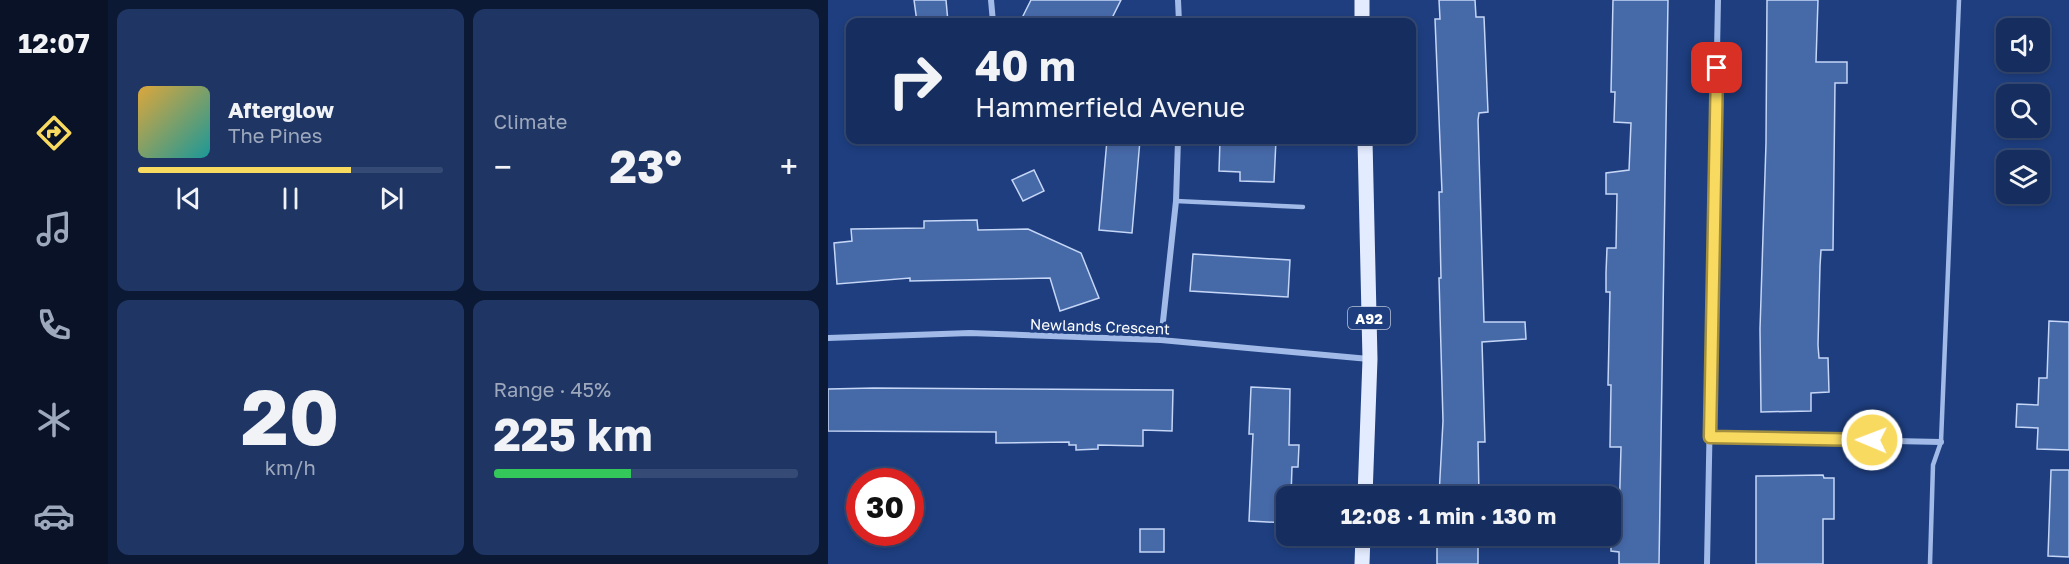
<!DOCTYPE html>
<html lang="en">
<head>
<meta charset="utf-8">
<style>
  :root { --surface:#162e5f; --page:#1f3665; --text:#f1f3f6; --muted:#9ea8bd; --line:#354a74; --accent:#f8da60 }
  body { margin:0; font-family:"Golos Text",sans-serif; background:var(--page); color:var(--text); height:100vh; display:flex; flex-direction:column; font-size:22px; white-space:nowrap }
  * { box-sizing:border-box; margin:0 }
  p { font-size:20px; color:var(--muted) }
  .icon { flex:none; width:33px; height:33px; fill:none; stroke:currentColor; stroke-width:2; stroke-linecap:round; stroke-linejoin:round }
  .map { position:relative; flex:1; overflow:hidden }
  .side { display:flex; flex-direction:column; gap:9px; padding:9px; background:#0c1934; width:720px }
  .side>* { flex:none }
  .top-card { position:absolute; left:18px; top:18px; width:570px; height:126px; border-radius:12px; box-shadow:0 3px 9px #0003,0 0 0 2px var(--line); background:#162e5f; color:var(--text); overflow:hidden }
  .controls { position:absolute; left:1168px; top:18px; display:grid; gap:12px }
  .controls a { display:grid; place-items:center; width:54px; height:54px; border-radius:12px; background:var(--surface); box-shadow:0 3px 9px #0003,0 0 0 2px var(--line); font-size:30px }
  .speed { position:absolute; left:18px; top:468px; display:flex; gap:12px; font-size:30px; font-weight:700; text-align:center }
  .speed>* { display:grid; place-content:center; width:78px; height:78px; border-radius:50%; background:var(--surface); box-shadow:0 3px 9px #0003,0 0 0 2px var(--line); line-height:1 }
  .speed .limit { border:9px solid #d22; background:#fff; color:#111 }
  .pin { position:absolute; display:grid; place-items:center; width:51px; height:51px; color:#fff; margin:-26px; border-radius:12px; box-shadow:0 3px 9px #0006 }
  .me { position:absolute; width:66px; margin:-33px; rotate:271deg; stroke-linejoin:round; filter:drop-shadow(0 0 4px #0008) }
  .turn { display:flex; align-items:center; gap:21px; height:126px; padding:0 30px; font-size:27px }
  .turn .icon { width:78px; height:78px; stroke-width:2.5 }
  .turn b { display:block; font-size:42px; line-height:51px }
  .big { font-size:45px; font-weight:700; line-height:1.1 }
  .side .card { flex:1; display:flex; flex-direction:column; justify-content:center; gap:9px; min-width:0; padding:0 21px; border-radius:12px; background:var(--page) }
  .side .dial { align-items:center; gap:0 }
  .dial b { font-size:78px; line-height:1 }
  .song { display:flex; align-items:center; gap:18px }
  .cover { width:72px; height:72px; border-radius:9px; background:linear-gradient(135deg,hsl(40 70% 55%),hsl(180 70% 35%)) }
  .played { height:6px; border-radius:3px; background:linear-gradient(90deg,var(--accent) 70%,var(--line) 70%) }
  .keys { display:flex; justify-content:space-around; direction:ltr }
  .heat { display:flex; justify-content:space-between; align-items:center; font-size:33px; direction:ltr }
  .charge { height:9px; border-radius:4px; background:linear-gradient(90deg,#34c759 45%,var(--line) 0) }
  .side .tiles { flex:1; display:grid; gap:9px; grid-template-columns:repeat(2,1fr) }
  .trip { position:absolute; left:448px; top:486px; width:345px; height:60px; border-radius:12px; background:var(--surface); box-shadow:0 3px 9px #0003,0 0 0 2px var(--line); font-weight:700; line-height:60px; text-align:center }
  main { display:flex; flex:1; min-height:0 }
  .tab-bar { display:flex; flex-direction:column; width:108px; justify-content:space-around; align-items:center; background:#091226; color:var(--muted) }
  .tab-bar .icon { width:42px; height:42px }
  .tab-bar .current { color:var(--accent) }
  .tab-bar b { font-size:27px; color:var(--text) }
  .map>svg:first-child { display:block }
  .building { fill:#4669a8; stroke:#c5d6f6; stroke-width:1.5 }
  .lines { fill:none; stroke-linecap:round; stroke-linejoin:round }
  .lane { stroke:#a1bae8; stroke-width:4.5 }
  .street { stroke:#a1bae8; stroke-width:6 }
  .primary { stroke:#e3ebfe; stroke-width:15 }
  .route-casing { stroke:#a18e3e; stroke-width:15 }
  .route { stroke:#f8da60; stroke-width:10 }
  .labels { text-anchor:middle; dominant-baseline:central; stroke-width:6; stroke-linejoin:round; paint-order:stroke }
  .shield { fill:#1e3e7f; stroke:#bcc5d9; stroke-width:1.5 }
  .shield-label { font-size:14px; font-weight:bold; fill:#fff }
  .street-label { font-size:15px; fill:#fff; stroke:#1e3e7f }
</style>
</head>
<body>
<main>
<nav class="tab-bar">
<b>12:07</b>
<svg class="icon current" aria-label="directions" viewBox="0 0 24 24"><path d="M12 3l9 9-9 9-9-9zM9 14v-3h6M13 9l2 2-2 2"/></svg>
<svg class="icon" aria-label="music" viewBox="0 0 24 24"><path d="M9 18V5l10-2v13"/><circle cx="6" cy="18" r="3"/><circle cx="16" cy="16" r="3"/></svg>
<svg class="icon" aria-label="phone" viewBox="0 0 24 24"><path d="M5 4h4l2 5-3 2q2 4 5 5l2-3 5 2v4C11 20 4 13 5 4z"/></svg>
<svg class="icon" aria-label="climate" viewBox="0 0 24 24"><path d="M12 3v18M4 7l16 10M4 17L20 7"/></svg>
<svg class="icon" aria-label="car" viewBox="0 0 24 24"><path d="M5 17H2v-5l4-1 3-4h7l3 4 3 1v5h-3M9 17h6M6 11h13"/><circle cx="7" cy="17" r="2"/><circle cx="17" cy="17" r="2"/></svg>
</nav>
<section class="side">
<div class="tiles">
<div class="card">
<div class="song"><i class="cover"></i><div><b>Afterglow</b><p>The Pines</p></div></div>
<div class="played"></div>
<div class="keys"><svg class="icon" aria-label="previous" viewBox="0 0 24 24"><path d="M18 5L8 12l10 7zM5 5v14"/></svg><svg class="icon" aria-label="pause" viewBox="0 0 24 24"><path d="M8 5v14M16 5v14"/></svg><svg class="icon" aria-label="next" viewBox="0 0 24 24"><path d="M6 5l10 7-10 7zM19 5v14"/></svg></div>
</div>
<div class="card"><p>Climate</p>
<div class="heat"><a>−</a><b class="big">23°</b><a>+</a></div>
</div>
<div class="card dial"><b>20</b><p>km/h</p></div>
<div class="card"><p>Range · 45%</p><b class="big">225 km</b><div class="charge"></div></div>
</div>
</section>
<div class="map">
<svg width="1241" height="564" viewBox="0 0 1241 564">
  <rect width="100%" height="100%" fill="#1e3e7f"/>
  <g class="building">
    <polygon points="86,0 118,0 120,22 89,22"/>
    <polygon points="203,0 293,0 282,22 192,22"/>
    <polygon points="611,0 647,0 648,17 656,17 660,112 651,113 650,120 656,322 697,322 698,339 654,342 657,442 650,442 651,496 611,496 615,421 611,278 613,278 611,192 614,192 607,19 612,19"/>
    <polygon points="785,0 840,0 831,564 791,564 791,552 783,551 783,519 791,519 793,447 782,447 783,385 780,385 782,292 778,292 778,273 779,248 788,248 789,194 778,194 778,173 801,170 803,123 786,122 787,92 783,92"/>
    <polygon points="939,0 990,0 988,62 1019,62 1019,83 1007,83 1005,250 993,250 992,266 990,345 991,358 1000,358 1001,392 983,393 983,411 933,412 932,329 938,143"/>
    <polygon points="279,140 312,140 304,233 271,230"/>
    <polygon points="392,140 448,140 446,182 412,181 412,172 391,171"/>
    <polygon points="206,170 216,191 195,201 184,180"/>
    <polygon points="149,220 150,230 200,229 253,253 271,298 232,311 222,278 82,281 82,278 9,284 6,243 24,241 23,229 96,228 96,221"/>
    <polygon points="365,254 462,260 460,297 362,291"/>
    <polygon points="1221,321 1241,322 1241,450 1209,449 1210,428 1188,427 1189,404 1210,405 1211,378 1219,378"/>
    <polygon points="423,387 462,389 461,445 471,445 470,467 464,467 463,496 459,496 459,523 421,521 425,434 421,434"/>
    <polygon points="46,388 345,390 344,431 315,430 315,446 270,445 270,449 248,450 248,445 241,445 241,442 168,443 168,432 0,431 0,389"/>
    <polygon points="1223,470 1241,470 1241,557 1220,556"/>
    <polygon points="995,475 996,478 1006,478 1006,519 995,519 995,564 928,564 928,476"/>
    <rect x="312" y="529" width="24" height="23"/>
    <polygon points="615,536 650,536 650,564 609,564 609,544 615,544"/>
  </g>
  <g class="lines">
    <g class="lane">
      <polyline points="348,201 475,207"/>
      <polyline points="1102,564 1105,465 1113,442 1131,0"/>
    </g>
    <g class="street">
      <polyline points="163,0 165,22"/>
      <polyline points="350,0 351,22"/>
      <polyline points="0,338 142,333 333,340 541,359"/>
      <polyline points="333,340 348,201 350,140"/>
      <polyline points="882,437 1113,442"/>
      <polyline points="879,564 890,0"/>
    </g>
    <g class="primary">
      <polyline points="534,0 534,22"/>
      <polyline points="537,496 542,359 537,140"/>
      <polyline points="534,564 535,536"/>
    </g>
  </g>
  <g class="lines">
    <defs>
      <polyline id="route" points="889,68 882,437 1044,440"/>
    </defs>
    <use href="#route" class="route-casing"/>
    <use href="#route" class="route"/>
  </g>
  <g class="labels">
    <rect class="shield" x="520" y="307" width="42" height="22" rx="4.5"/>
    <g class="shield-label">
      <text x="541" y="318">A92</text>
    </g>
    <g class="street-label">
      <text transform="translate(272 326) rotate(2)">Newlands Crescent</text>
    </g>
  </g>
</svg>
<div class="controls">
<a><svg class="icon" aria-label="sound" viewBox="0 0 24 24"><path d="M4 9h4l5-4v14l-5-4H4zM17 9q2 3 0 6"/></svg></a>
<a><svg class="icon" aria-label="search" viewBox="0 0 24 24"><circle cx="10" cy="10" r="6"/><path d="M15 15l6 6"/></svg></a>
<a><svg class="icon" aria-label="layers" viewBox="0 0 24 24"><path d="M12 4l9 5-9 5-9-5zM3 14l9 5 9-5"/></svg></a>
</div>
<div class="speed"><div class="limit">30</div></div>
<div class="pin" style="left:889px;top:68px;background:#d93025"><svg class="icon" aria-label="arrive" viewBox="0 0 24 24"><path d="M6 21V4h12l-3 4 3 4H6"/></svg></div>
<svg class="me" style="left:1044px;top:440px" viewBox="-20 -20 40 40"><circle r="17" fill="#f8da60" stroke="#fff" stroke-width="3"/><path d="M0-11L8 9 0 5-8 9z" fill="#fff"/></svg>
<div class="trip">12:08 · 1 min · 130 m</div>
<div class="top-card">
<div class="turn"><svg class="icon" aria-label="right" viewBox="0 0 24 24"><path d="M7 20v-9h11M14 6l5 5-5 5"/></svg><div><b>40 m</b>Hammerfield Avenue</div></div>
</div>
</div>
</main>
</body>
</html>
